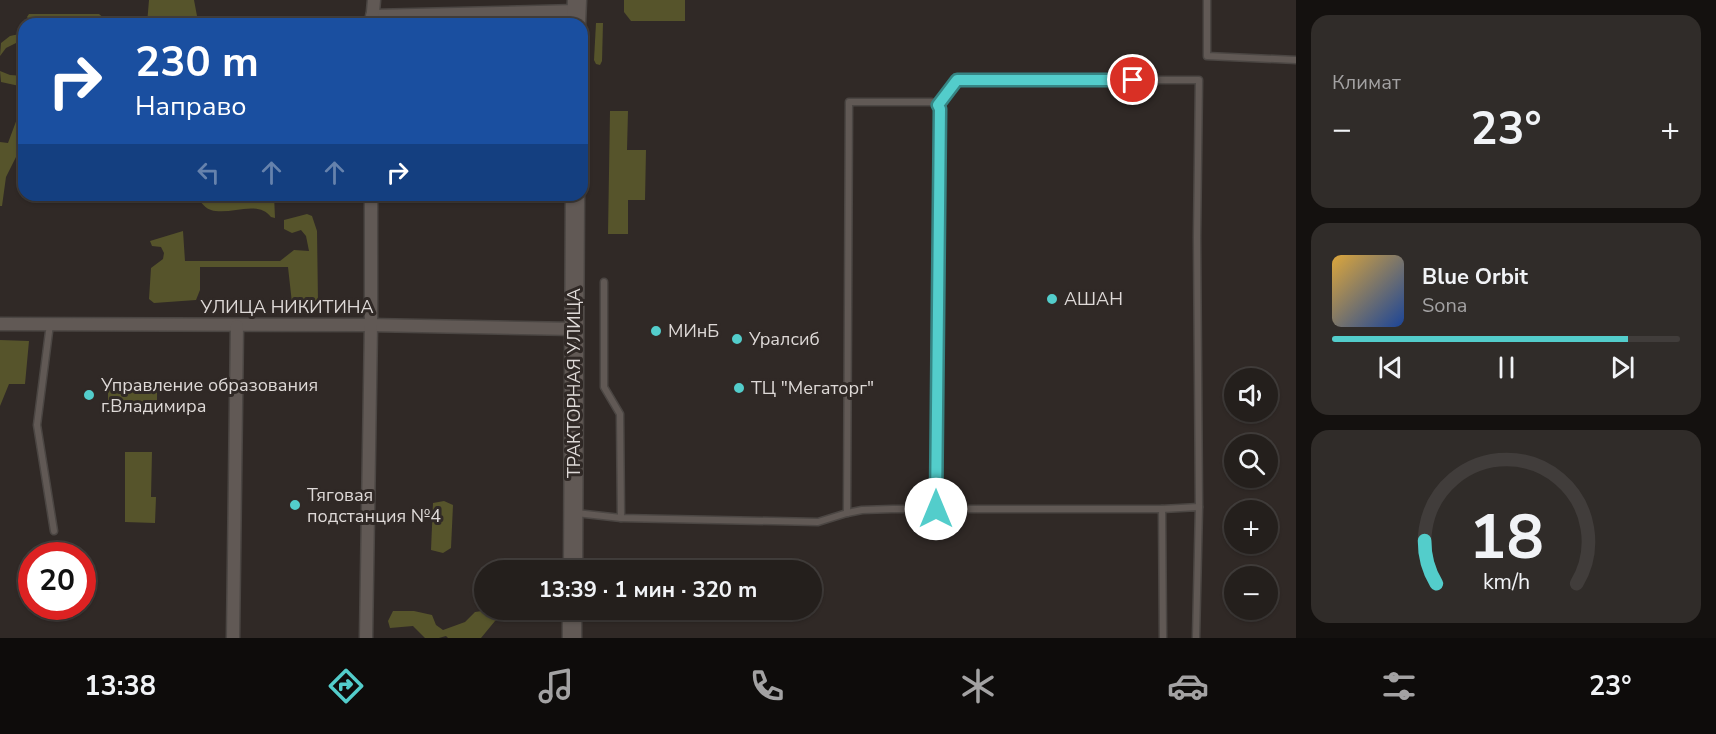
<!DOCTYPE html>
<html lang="ru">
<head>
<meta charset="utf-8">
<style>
  :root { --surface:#241f1c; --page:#302c29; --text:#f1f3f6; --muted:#a3a2a3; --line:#413d3b; --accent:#53cdcb }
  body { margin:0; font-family:"Nunito Sans",sans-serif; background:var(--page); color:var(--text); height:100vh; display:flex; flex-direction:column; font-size:22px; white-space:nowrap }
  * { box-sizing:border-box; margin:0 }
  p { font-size:20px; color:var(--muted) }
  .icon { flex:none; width:33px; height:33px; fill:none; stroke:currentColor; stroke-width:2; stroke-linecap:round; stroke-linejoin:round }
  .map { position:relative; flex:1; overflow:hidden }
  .sheet { display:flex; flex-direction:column; gap:15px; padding:15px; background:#14110f; width:420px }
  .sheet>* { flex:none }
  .banner { position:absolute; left:18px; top:18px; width:570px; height:183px; border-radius:18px; box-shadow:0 2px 4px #0004,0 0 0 2px var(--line); background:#1a4fa0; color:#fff; overflow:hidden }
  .tools { position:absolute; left:1224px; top:368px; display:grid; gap:12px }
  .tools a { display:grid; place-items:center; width:54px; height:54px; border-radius:50%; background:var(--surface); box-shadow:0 2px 4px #0004,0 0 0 2px var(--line); font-size:30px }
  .speed { position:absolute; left:18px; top:542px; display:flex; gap:12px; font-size:30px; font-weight:700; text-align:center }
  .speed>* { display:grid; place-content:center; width:78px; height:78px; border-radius:50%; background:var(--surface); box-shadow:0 2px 4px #0004,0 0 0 2px var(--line); line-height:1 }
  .speed .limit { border:9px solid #d22; background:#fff; color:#111 }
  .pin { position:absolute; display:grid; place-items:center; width:51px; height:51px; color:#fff; margin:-26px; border:3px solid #fff; border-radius:50%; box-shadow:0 2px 6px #0007 }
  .me { position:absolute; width:66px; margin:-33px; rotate:0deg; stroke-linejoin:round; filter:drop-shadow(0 0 4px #0008) }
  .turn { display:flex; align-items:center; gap:21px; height:126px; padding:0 18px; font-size:27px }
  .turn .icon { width:78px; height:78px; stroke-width:2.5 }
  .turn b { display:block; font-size:42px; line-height:51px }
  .lanes { display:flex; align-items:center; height:57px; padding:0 18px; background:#0003; justify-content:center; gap:30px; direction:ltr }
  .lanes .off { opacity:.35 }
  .big { font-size:45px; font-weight:700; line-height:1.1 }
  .sheet .tile { flex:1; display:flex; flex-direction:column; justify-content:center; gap:9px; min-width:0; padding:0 21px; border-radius:18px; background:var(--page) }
  .sheet .dial { align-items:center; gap:0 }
  .dial svg { height:156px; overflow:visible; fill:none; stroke:var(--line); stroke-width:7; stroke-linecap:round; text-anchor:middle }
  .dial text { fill:var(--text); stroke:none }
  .song { display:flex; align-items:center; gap:18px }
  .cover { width:72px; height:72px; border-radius:9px; background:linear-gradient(135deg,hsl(40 70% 55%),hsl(220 70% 35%)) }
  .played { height:6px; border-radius:3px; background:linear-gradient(90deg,var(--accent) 85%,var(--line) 85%) }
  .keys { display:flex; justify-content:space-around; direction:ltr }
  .heat { display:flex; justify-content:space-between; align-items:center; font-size:33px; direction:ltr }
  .trip { position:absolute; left:474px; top:560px; width:348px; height:60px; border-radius:30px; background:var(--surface); box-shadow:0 2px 4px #0004,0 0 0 2px var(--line); font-weight:700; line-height:60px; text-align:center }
  .menu { display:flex; height:96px; justify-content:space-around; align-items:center; background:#0e0c0b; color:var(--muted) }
  .menu .icon { width:42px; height:42px }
  .menu .current { color:var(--accent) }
  .menu b { font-size:27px; color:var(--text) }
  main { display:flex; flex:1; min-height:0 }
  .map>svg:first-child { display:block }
  .green { fill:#56542b }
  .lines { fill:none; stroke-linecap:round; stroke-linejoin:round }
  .lane-casing { stroke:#4b4643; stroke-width:9 }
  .street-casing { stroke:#4b4643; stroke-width:15 }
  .secondary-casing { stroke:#4b4643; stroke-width:21 }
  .lane { stroke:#615955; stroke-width:6 }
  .street { stroke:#615955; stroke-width:12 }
  .secondary { stroke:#615955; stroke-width:18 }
  .route-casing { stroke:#368584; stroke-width:15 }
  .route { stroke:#53cdcb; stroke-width:10 }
  .poi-dot { fill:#53cdcb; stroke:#302926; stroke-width:2 }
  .labels { text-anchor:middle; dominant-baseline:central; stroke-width:6; stroke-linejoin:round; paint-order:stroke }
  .poi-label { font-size:18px; fill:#ded9d7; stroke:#302926; text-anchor:start }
  .street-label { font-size:18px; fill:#ded9d7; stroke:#302926 }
</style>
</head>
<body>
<main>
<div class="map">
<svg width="1296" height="638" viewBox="0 0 1296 638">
  <rect width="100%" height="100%" fill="#302926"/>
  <g class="green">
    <polygon points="149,0 194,0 197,16 201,24 147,24"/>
    <polygon points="624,0 685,0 685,21 631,21 624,12"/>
    <polygon points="29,14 99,14 105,19 105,22 102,24 31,23 27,17"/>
    <polygon points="596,23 603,23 602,61 600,65 596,64 594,60"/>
    <polygon points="24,33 24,39 6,48 0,56 1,43 10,36"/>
    <polygon points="0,71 10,75 24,76 24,87 1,82"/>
    <polygon points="24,100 24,125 18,153 6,177 2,206 0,206 0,142 8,143"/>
    <polygon points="610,111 628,111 627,150 646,150 645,200 628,200 628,234 608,234"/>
    <path d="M193 195H274L275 218 271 217C257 199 230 216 211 210 202 207 201 199 193 195Z"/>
    <polygon points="307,214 312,216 317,231 318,302 306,306 292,303 288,267 200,267 200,290 196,300 154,303 149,299 151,268 163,259 164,253 161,247 152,246 150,241 183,231 185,261 280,261 294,250 309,251 306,236 301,230 292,233 284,229 284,220"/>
    <polygon points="0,340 29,341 25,384 9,384 0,406"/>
    <rect x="108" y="384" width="49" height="27"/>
    <polygon points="125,452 152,452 151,497 156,497 155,523 125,522"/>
    <polygon points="444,501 453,505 451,548 443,553 431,550 433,503"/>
    <polygon points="496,609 503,609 510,612 495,621 481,638 448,638 446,636 439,638 425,638 413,626 390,628 388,621 393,611 414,611 432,615 436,625 443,630 465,622 475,612"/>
  </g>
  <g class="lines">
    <defs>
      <g id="lane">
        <polyline points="1207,0 1207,56 1296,60"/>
        <polyline points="938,105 957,80 1199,80 1197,237 1199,507"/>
        <polyline points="604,282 604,387 620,414 621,518"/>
        <polyline points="50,324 37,425 54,531"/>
        <polyline points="1162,509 1199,507 1196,638"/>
        <polyline points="576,513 621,518 818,522 847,513 862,510 892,509 1162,509 1163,638"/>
        <polyline points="847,513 849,102 932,102 938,105 940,109 936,509"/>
      </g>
      <g id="street">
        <polyline points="372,16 577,11"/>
        <polyline points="372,23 374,0"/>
        <polyline points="0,324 371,325 574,329"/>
        <polyline points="233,638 237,326"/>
        <polyline points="366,638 371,325 371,195"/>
      </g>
      <g id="secondary">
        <polyline points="576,24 577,0"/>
        <polyline points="573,570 575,195"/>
        <polyline points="572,638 572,609"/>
      </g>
    </defs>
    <use href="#lane" class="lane-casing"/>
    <use href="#street" class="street-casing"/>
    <use href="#secondary" class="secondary-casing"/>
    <use href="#lane" class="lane"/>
    <use href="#street" class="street"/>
    <use href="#secondary" class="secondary"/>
  </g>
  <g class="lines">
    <defs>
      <polyline id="route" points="936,509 940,109 938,105 957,80 1133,80"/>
    </defs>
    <use href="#route" class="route-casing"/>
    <use href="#route" class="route"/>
  </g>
  <g class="poi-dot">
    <circle cx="1052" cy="299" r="6"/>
    <circle cx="656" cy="331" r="6"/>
    <circle cx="737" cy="339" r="6"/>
    <circle cx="739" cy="388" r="6"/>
    <circle cx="89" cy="395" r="6"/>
    <circle cx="295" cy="505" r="6"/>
  </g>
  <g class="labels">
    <g class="poi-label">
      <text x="1064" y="299">АШАН</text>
      <text x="668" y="331">МИнБ</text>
      <text x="749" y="339">Уралсиб</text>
      <text x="101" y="385">Управление образования<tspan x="101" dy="21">г.Владимира</tspan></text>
      <text x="751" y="388">ТЦ "Мегаторг"</text>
      <text x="307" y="495">Тяговая<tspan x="307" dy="21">подстанция №4</tspan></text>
    </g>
    <g class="street-label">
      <text x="287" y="307">УЛИЦА НИКИТИНА</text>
      <text transform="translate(574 383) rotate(-90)">ТРАКТОРНАЯ УЛИЦА</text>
    </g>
  </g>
</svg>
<div class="tools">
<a><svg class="icon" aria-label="sound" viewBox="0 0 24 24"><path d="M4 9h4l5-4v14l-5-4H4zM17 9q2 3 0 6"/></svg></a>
<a><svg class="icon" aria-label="search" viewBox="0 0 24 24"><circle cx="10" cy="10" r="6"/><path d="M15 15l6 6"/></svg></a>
<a>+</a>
<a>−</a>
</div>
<div class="speed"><div class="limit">20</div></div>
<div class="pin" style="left:1133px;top:80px;background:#d93025"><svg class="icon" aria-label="arrive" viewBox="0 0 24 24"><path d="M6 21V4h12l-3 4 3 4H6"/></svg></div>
<svg class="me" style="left:936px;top:509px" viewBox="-20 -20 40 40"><circle r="19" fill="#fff"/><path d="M0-13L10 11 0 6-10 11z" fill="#53cdcb"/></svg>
<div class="trip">13:39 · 1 мин · 320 m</div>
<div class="banner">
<div class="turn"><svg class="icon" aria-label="right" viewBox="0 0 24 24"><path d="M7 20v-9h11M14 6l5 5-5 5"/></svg><div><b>230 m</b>Направо</div></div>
<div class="lanes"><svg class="icon off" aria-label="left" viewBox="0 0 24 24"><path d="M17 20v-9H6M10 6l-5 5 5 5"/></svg><svg class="icon off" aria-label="ahead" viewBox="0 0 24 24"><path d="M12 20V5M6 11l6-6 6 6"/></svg><svg class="icon off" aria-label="ahead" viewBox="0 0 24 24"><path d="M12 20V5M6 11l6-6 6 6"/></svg><svg class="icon" aria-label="right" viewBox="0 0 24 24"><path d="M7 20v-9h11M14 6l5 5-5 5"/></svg></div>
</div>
</div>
<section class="sheet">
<div class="tile"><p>Климат</p>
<div class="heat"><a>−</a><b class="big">23°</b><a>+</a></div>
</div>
<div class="tile">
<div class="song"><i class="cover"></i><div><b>Blue Orbit</b><p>Sona</p></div></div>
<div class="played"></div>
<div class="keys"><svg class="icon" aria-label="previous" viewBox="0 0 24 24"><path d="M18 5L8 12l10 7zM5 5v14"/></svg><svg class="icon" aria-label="pause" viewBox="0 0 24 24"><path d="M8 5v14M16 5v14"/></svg><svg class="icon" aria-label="next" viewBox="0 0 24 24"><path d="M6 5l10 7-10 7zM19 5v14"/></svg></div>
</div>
<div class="tile dial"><svg viewBox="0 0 100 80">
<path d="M14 69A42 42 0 1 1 86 69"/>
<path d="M14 69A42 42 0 0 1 8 47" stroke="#53cdcb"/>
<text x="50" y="56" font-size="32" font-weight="700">18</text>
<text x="50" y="72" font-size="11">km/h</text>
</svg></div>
</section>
</main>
<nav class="menu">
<b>13:38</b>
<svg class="icon current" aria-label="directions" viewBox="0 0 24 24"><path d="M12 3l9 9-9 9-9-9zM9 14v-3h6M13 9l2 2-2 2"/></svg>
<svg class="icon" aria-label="music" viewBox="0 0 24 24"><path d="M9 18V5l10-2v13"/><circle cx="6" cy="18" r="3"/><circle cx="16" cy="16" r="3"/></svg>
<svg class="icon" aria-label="phone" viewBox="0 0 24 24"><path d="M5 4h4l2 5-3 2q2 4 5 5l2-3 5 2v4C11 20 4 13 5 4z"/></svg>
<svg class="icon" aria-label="climate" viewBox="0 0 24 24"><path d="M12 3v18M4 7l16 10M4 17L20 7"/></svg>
<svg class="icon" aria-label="car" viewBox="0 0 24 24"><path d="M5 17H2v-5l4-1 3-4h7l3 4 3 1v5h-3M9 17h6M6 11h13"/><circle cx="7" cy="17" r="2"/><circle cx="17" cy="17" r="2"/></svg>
<svg class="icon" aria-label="filters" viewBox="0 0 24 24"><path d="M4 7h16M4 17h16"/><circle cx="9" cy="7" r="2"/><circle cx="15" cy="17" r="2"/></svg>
<b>23°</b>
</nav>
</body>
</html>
